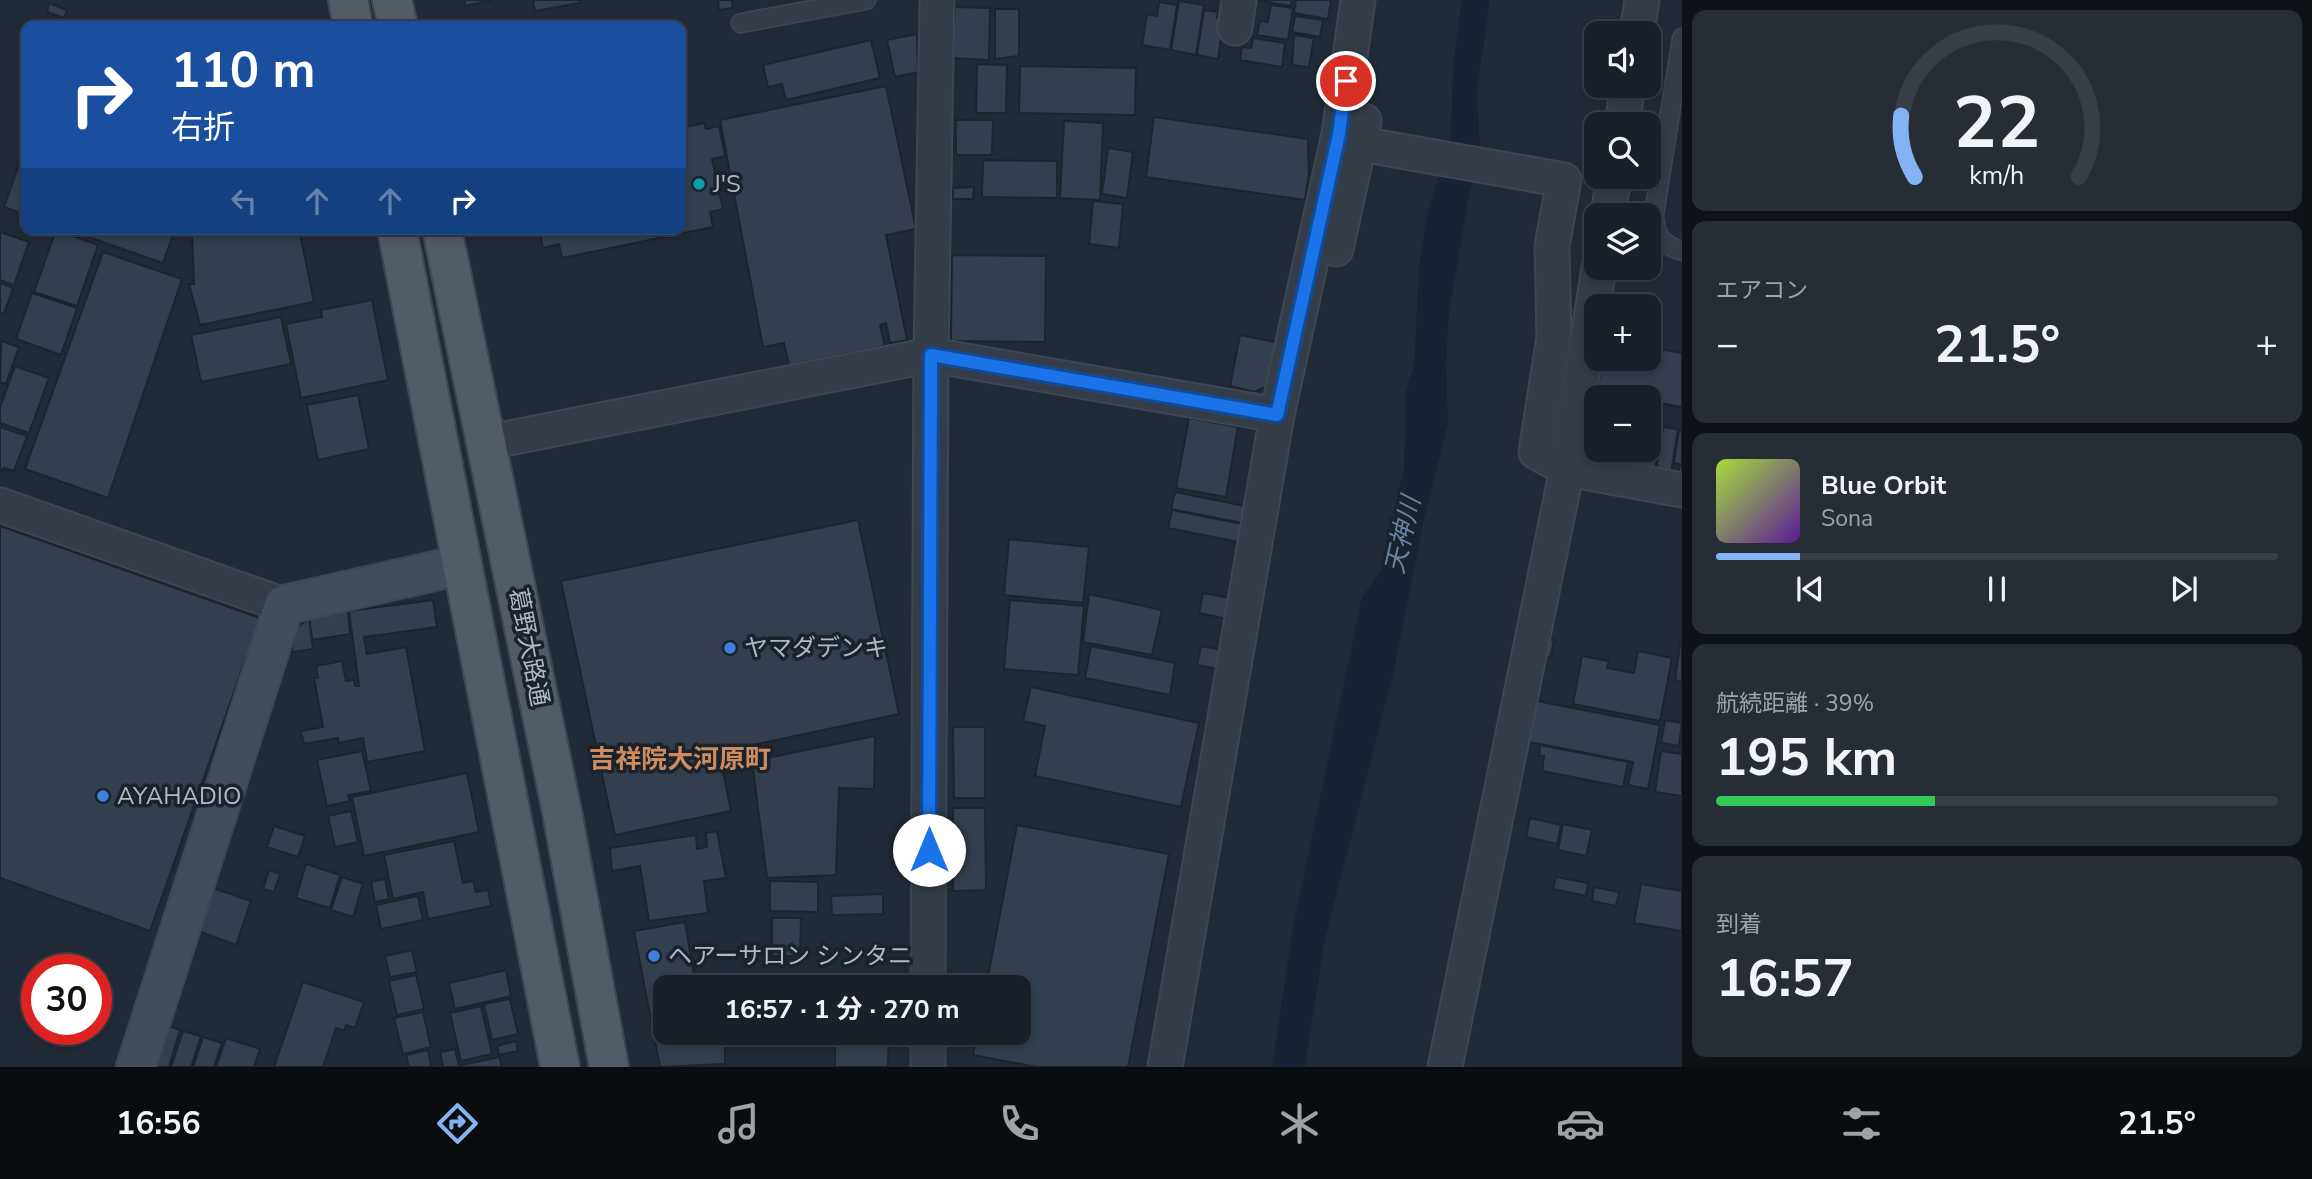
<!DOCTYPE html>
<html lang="ja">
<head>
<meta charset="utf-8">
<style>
  :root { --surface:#192029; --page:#262d35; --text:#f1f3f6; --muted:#9fa3a8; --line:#373e46; --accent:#83b3f4 }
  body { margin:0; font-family:"Nunito Sans","Noto Sans JP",sans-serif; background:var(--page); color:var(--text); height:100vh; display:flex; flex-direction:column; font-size:26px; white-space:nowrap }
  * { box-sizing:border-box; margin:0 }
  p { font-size:23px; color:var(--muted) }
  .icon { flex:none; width:38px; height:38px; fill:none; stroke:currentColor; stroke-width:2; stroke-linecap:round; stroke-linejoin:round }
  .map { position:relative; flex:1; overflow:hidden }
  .sheet { display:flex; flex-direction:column; gap:10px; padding:10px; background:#0e1217; width:630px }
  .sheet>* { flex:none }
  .guide { position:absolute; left:21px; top:21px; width:665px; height:214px; border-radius:14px; box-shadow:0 4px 10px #0003,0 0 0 2px var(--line); background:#1a4fa0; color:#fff; overflow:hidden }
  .tools { position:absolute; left:1584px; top:21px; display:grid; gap:14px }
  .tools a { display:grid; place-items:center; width:77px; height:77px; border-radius:14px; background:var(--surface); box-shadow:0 4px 10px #0003,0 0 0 2px var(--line); font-size:35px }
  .speed { position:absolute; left:21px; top:954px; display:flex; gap:14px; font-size:35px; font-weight:700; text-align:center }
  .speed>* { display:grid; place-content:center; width:91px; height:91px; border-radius:50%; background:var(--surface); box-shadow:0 4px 10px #0003,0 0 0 2px var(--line); line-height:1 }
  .speed .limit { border:10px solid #d22; background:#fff; color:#111 }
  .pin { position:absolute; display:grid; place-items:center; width:60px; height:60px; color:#fff; margin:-30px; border:4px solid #fff; border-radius:50%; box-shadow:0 2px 7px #0007 }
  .me { position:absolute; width:77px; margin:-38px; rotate:0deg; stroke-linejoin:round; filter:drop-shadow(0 0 5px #0008) }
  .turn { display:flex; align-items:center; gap:24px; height:147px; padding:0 35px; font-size:32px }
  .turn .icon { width:91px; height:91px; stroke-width:2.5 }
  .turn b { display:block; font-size:49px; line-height:60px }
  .lanes { display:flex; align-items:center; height:66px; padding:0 35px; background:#0003; justify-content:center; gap:35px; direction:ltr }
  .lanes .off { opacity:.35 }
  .big { font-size:52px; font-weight:700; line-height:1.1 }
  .sheet .widget { flex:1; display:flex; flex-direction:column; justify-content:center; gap:10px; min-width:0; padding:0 24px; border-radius:14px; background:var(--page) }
  .sheet .dial { align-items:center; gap:0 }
  .dial svg { height:182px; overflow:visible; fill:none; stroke:var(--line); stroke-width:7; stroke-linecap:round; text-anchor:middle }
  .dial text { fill:var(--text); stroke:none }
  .song { display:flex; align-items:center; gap:21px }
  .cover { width:84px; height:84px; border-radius:10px; background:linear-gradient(135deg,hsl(80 70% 55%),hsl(270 70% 35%)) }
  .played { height:7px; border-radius:4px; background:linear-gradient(90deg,var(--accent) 15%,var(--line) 15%) }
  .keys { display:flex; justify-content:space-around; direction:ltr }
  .heat { display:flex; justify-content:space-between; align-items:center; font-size:38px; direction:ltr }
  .charge { height:10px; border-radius:5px; background:linear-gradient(90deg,#34c759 39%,var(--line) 0) }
  .trip { position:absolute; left:653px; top:975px; width:378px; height:70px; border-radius:14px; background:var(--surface); box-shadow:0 4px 10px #0003,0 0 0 2px var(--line); font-weight:700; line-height:70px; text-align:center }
  .tab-bar { display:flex; height:112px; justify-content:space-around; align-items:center; background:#0a0d10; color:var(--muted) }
  .tab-bar .icon { width:49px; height:49px }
  .tab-bar .active { color:var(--accent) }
  .tab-bar b { font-size:32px; color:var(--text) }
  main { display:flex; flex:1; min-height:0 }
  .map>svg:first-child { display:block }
  .water { fill:#152333 }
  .building { fill:#333f4e; stroke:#1c242e; stroke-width:2 }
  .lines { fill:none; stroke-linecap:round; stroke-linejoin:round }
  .lane-casing { stroke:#3e4651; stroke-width:21 }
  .street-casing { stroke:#3e4651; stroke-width:37 }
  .secondary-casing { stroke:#3e4651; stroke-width:42 }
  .primary-casing { stroke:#3e4651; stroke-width:42 }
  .lane { stroke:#343d47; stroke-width:18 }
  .street { stroke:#343d47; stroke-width:33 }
  .secondary { stroke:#424c5a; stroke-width:38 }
  .primary { stroke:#525c67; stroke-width:38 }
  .route-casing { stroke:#114b97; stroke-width:18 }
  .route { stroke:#1a73e8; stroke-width:12 }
  .culture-dot { fill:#0f9aa8; stroke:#1a222c; stroke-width:2.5 }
  .shop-dot { fill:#3f7fe0; stroke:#1a222c; stroke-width:2.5 }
  .labels { text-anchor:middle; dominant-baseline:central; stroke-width:7; stroke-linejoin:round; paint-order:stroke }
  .poi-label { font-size:24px; fill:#afb8c4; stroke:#1a222c; text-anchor:start }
  .street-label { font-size:24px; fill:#afb8c4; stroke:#1a222c }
  .water-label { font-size:26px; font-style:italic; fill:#6883a2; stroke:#1a222c }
  .neighbourhood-label { font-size:26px; font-weight:bold; fill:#cf8b5e; stroke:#1a222c }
</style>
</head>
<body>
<main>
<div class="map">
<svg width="1682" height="1067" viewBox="0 0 1682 1067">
  <rect width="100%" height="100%" fill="#212b37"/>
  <polygon class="water" points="1462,0 1490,0 1477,91 1480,151 1468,200 1449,313 1446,363 1448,425 1423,523 1394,670 1324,944 1305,1067 1272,1067 1293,928 1362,597 1382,568 1404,468 1406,392 1414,366 1419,267 1427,214 1451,137 1453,65"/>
  <g class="building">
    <polygon points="464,0 493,0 465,6"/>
    <polygon points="533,0 580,0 580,3 535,11"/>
    <polygon points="718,0 732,0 733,8 719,10"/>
    <polygon points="1256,0 1292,0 1291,6"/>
    <polygon points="1296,0 1331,0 1328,19 1294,13"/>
    <polygon points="1179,1 1204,5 1196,55 1171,50"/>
    <polygon points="1159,2 1177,5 1170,50 1142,45 1147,14 1157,16"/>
    <polygon points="49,3 67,10 64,18 47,12"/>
    <polygon points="1271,5 1293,8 1288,40 1257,35 1260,21 1268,22"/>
    <polygon points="955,7 990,8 989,60 953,58"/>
    <polygon points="995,9 1019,9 1019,56 995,59"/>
    <polygon points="1204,10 1218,12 1217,18 1224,19 1218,59 1197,55"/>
    <polygon points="1295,16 1323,20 1320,37 1292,32"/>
    <polygon points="917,34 918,72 895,77 887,40"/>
    <polygon points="1294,35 1314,38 1309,67 1292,65"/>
    <polygon points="1253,38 1285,43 1282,67 1240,60 1242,47 1251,48"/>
    <polygon points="871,40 880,78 786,100 782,84 768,87 763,65"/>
    <polygon points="977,64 1007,65 1006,113 976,113"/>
    <polygon points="1020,66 1136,68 1135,115 1019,113"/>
    <polygon points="886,86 916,229 886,235 907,340 890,343 886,323 880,325 885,346 789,365 784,343 763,347 720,120"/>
    <polygon points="1154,117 1308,139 1309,173 1305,200 1146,177"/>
    <polygon points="956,120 993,120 992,155 956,155"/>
    <polygon points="1064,121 1103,123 1100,200 1060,198"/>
    <polygon points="704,123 706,129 719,126 725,156 712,159 723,209 710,212 713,227 562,258 559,244 543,248 539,229 681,229 681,128"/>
    <polygon points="26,145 26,215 4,207"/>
    <polygon points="1108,148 1133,152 1127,198 1102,194"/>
    <polygon points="983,160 1057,161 1057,198 982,197"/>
    <polygon points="974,187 973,199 953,199 953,188"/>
    <polygon points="1093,201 1123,204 1119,248 1089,244"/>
    <polygon points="66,229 175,229 163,263"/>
    <polygon points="206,229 299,229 314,302 200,325 189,284 194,284 192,232"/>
    <polygon points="56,230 98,245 77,306 34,292"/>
    <polygon points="0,232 29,242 14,285 0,280"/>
    <polygon points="103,252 182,279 108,498 25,469"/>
    <polygon points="952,255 1046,256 1045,342 951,341"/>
    <polygon points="0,283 13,288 4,314 0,313"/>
    <polygon points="32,293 77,308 61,355 16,339"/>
    <polygon points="372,300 388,380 301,398 286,324 322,317 321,310"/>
    <polygon points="281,317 291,364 201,382 191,335"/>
    <polygon points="1240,335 1279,343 1269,385 1255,392 1230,386"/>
    <polygon points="1,341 19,347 6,384 0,382"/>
    <polygon points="1648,347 1682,353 1682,407 1648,401 1648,397 1597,392 1603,359 1648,359"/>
    <polygon points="15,366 49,378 29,433 0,423 0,408"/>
    <polygon points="358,395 369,449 318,460 307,405"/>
    <polygon points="1588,408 1596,412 1596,450 1605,450 1605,452 1587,449 1590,433 1584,432"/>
    <polygon points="1189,418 1238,427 1226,497 1176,488"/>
    <polygon points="1648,426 1662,428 1655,470 1643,468 1645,458 1642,458 1643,450 1648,450"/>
    <polygon points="0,427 27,436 14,471 4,468 0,472"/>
    <polygon points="1663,427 1678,429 1671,473 1656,470"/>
    <polygon points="1679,430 1682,431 1682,476 1678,475 1680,464 1674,463"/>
    <polygon points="1607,450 1624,450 1621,466 1605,463"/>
    <polygon points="1626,450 1640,450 1637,468 1628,467 1630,455 1626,454"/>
    <polygon points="1175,492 1245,506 1242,523 1171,509"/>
    <polygon points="1172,510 1242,524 1238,542 1168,528"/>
    <polygon points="858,520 899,714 719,752 731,811 615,835 561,581"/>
    <polygon points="0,526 260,618 150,931 0,878"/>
    <polygon points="1009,539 1089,547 1083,603 1004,595"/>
    <polygon points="1203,593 1231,598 1227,619 1199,613"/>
    <polygon points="1089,594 1162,610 1152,655 1083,642"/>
    <polygon points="433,600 437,627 364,637 367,654 406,647 425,751 367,762 363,738 339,743 338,738 304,744 301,731 323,727 314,678 318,678 316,666 342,661 346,681 354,680 355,686 359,686 349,611"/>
    <polygon points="1010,600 1084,606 1078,675 1004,669"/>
    <polygon points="348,611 350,634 312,640 309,618"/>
    <polygon points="309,619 313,649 292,652 293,630"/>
    <polygon points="1543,638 1554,640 1551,657 1540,655"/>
    <polygon points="1680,644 1682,644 1682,682 1675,680"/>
    <polygon points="1091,646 1175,663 1170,695 1085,678"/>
    <polygon points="1201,646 1222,650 1218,669 1197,665"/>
    <polygon points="1638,651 1672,658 1660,721 1573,704 1582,656 1609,661 1607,668 1634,673"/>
    <polygon points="1031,687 1199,723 1181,807 1035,776 1045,726 1023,721"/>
    <polygon points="1537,701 1660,725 1648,789 1628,785 1633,762 1529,742"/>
    <polygon points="1665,720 1682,723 1679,746 1661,743"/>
    <polygon points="953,727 985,727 985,798 954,798"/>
    <polygon points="875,736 874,789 839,788 836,875 767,878 752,761"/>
    <polygon points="1540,745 1628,762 1623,787 1542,771 1544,756 1539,755"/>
    <polygon points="362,751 371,791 348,795 350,801 327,806 317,760"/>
    <polygon points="1661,751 1682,754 1682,796 1655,792"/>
    <polygon points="467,773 479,832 364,856 352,797"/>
    <polygon points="953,808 985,808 986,890 953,891"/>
    <polygon points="351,811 358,842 335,847 328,816"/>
    <polygon points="1530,818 1561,825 1557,844 1526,837"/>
    <polygon points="1563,824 1592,830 1586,856 1558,850"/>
    <polygon points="1017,825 1169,854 1128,1067 1037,1067 973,1055 977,1032 1018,1032 1018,987 986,987"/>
    <polygon points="274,826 305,836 298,857 267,847"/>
    <polygon points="717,831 726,878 704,881 708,913 649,921 640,866 612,871 610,848 696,835 697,849 707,847 706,833"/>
    <polygon points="454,841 463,883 473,881 476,892 488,890 491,906 428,919 423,892 393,899 384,855"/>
    <polygon points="306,864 340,875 330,908 296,898"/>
    <polygon points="269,870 280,874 274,892 263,889"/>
    <polygon points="342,877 363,884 353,917 331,910"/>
    <polygon points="1556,877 1588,883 1586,896 1553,889"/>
    <polygon points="385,879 389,899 375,902 371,882"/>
    <polygon points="770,881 818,882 818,912 770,911"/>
    <polygon points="1641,884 1682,891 1682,931 1634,923"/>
    <polygon points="1594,887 1619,892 1616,906 1592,901"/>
    <polygon points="213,888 251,901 236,945 198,931"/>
    <polygon points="883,894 883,914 832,915 831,896"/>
    <polygon points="418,896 423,920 381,929 376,905"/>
    <polygon points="772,918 801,918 800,956 772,956"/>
    <polygon points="685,922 696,987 665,987 665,1032 725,1032 725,1064 660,1067 634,931"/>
    <polygon points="412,950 417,972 390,977 385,956"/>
    <polygon points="506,970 511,996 455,1009 449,983"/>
    <polygon points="416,975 424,1009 397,1015 389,981"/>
    <rect x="719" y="977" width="170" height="10"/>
    <polygon points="303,982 364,1002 355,1028 346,1025 344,1031 336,1028 323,1067 274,1067"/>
    <polygon points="510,999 518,1034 492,1040 484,1004"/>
    <polygon points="481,1006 492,1054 461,1061 450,1013"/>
    <polygon points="423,1012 431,1047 403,1054 394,1018"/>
    <polygon points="162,1024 180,1030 169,1067 150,1067"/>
    <polygon points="183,1031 201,1036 191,1067 171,1067"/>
    <polygon points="835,1032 889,1032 888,1067 835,1067"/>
    <polygon points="203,1037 222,1043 214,1067 193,1067"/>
    <polygon points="226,1038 260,1049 254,1067 216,1067"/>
    <polygon points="516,1041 518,1051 499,1055 497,1046"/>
    <polygon points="455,1049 459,1067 443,1067 440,1052"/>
    <polygon points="428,1050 431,1067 409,1067 406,1055"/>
    <polygon points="499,1057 502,1067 462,1067 462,1065"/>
  </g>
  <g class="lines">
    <defs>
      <g id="lane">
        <polyline points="741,23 866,0"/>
        <path d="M1682 38 1654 214C1654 234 1662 245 1682 251"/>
      </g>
      <g id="street">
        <polyline points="1235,28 1239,0"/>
        <polyline points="1637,33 1642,0"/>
        <polyline points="1622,124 1628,86"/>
        <polyline points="1361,144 1564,180 1552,246 1554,337 1536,452 1567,469 1682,490"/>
        <polyline points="1608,215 1614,177"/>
        <polyline points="1336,249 1364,121"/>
        <polyline points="489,442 931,355 1277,415"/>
        <polyline points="0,505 284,605"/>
        <polyline points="928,987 931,355 937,0"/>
        <polyline points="928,1067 928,1032"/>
        <polyline points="1165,1067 1277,415 1339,134 1358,0"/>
        <polyline points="1445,1067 1567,469 1599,268"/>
      </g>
      <polyline id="secondary" points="136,1067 284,605 461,565"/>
      <g id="primary">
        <polyline points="348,0 353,26"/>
        <polyline points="392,0 398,26"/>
        <polyline points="397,229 560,1067"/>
        <polyline points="442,229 562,812 609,1067"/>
      </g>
    </defs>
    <use href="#lane" class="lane-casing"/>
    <use href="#street" class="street-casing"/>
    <use href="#secondary" class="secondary-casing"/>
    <use href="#primary" class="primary-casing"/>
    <use href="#lane" class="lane"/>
    <use href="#street" class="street"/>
    <use href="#secondary" class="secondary"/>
    <use href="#primary" class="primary"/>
  </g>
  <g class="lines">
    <defs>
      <polyline id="route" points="929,850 931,355 1277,415 1339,134 1346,81"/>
    </defs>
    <use href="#route" class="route-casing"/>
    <use href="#route" class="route"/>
  </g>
  <circle class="culture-dot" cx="699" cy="184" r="7"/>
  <g class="shop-dot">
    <circle cx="730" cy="648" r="7"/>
    <circle cx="103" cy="796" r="7"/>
    <circle cx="654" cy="956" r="7"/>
  </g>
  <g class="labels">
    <g class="poi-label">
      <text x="713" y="184">J'S</text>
      <text x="744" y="648">ヤマダデンキ</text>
      <text x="117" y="796">AYAHADIO</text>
      <text x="668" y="956">ヘアーサロン シンタニ</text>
    </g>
    <g class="street-label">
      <text transform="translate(529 647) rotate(79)">葛野大路通</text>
    </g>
    <g class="water-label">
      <text transform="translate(1403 535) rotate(-77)">天神川</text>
    </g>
    <g class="neighbourhood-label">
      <text x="680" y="759">吉祥院大河原町</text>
    </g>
  </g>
</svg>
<div class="tools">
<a><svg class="icon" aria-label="sound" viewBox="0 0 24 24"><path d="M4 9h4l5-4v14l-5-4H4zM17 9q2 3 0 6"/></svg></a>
<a><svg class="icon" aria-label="search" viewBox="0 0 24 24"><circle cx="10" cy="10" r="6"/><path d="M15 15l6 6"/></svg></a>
<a><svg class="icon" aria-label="layers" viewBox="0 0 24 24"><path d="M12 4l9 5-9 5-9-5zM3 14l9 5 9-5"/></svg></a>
<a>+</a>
<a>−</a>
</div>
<div class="speed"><div class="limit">30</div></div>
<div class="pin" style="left:1346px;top:81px;background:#d93025"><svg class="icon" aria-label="arrive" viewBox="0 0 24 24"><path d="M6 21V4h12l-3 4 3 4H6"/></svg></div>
<svg class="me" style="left:929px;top:850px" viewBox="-20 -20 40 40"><circle r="19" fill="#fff"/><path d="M0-13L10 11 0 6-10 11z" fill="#1a73e8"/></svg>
<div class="trip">16:57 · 1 分 · 270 m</div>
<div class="guide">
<div class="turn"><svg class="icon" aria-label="right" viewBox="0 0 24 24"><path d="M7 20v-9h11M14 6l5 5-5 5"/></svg><div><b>110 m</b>右折</div></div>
<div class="lanes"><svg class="icon off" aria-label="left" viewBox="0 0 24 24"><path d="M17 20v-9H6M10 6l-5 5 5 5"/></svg><svg class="icon off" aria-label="ahead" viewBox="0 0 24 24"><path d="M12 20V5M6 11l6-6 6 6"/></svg><svg class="icon off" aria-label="ahead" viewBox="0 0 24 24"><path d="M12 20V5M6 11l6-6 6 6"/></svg><svg class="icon" aria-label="right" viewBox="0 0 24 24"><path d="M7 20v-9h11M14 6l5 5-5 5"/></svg></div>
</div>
</div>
<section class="sheet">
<div class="widget dial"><svg viewBox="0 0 100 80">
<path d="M14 69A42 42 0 1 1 86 69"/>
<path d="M14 69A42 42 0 0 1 8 42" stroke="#83b3f4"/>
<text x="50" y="56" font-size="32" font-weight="700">22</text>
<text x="50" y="72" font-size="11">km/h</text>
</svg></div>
<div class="widget"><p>エアコン</p>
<div class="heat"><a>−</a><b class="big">21.5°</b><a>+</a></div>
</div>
<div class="widget">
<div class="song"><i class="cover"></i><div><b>Blue Orbit</b><p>Sona</p></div></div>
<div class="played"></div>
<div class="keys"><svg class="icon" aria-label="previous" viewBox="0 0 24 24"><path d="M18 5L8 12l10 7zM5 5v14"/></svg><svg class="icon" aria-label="pause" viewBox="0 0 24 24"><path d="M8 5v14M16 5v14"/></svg><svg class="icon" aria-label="next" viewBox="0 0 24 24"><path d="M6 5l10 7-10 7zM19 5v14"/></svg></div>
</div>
<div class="widget"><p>航続距離 · 39%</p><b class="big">195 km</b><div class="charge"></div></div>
<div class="widget"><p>到着</p><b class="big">16:57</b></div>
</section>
</main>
<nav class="tab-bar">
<b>16:56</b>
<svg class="icon active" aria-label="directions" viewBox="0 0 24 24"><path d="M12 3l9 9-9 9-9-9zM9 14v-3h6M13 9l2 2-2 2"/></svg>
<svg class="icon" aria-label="music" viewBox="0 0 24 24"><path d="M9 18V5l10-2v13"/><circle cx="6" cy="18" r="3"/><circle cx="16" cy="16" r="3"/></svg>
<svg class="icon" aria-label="phone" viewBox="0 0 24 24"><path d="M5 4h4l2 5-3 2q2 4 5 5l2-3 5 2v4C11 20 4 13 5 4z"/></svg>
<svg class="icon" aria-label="climate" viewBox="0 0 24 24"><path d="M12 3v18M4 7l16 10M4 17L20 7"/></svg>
<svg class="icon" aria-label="car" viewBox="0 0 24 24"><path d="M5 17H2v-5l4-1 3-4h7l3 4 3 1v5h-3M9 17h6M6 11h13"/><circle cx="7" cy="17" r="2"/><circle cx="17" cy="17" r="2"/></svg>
<svg class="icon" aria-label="filters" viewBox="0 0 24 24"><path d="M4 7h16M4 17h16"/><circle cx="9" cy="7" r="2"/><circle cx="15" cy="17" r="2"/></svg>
<b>21.5°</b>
</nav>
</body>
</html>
